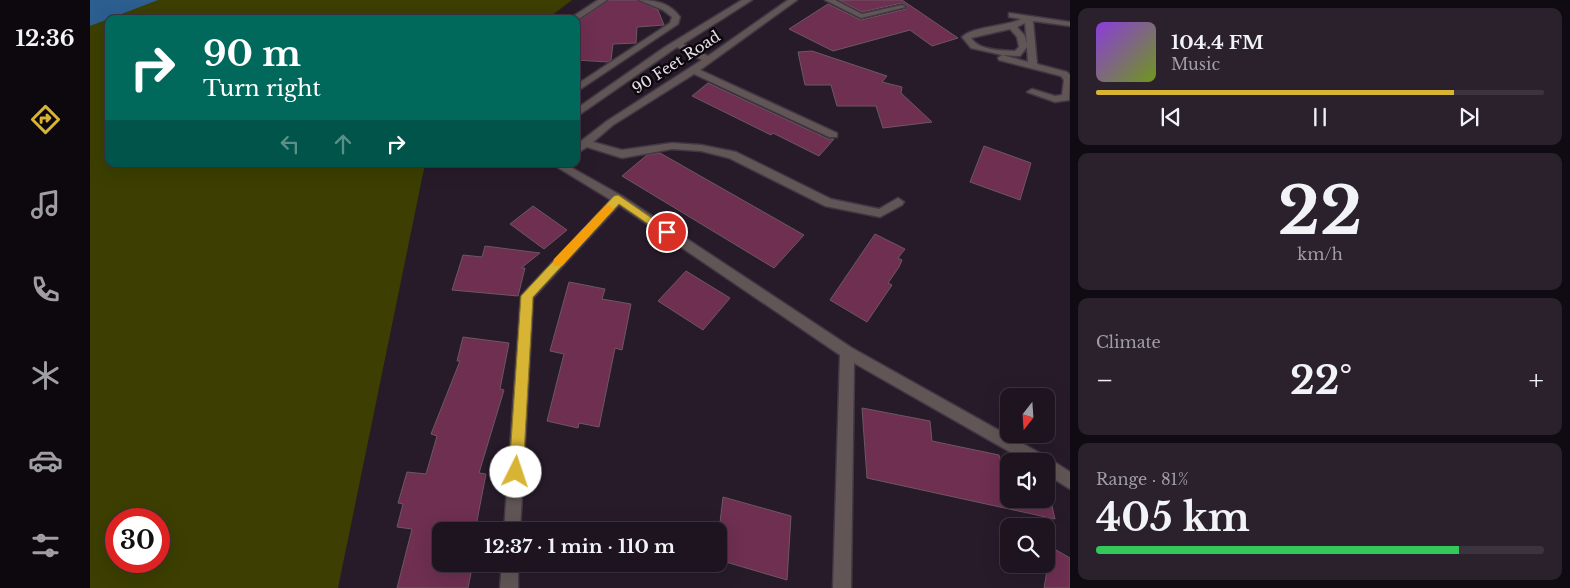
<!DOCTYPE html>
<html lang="en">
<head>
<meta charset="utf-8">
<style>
  :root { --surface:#1d1420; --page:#2a212d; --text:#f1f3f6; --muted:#a09ea5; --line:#3b333e; --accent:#d8b434 }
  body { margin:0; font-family:"Libre Baskerville",serif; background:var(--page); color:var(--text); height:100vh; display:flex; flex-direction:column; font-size:19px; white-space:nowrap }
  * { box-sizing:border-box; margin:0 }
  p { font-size:16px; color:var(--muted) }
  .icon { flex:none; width:28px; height:28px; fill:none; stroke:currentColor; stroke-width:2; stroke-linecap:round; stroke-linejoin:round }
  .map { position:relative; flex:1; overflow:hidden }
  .details { display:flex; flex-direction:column; gap:8px; padding:8px; background:#100b12; width:500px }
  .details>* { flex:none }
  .top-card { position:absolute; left:15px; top:15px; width:475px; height:152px; border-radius:10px; box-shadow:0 5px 20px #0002,0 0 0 1px var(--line); background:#00695c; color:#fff; overflow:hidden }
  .needle { width:32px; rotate:197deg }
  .fabs { position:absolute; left:910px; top:388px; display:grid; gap:10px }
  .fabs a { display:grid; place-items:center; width:55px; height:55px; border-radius:10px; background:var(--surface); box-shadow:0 5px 20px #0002,0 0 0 1px var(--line); font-size:25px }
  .speed { position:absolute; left:15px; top:508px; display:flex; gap:10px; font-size:25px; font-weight:700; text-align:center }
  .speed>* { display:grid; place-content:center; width:65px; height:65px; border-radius:50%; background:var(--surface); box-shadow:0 5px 20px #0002,0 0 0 1px var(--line); line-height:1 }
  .speed .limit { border:8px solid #d22; background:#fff; color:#111 }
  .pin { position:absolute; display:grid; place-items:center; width:42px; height:42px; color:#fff; margin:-21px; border:2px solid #fff; border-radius:50%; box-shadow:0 1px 5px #0007 }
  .me { position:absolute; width:55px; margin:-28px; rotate:4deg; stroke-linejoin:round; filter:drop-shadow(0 0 4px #0008) }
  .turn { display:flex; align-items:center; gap:18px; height:105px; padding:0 15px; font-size:22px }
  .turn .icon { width:65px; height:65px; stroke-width:2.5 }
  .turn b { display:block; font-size:35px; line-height:42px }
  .lanes { display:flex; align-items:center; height:48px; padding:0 15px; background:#0003; justify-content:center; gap:25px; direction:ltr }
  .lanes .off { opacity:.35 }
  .big { font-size:38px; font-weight:700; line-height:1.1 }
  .details .tile { flex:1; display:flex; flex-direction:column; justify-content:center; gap:8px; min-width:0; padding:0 18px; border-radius:10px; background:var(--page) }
  .details .dial { align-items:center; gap:0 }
  .dial b { font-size:65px; line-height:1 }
  .song { display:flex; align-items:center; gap:15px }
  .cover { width:60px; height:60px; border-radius:8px; background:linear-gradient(135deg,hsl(270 70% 55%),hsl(80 70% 35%)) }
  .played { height:5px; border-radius:2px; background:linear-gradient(90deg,var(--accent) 80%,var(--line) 80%) }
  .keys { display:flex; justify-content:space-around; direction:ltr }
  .heat { display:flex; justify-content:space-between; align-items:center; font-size:28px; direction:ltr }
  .charge { height:8px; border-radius:4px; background:linear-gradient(90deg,#34c759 81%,var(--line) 0) }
  .trip { position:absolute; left:342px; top:522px; width:295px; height:50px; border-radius:10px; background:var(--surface); box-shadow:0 5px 20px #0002,0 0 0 1px var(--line); font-weight:700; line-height:50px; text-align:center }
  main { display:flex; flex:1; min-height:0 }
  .tab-bar { display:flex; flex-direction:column; width:90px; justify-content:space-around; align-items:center; background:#0c080d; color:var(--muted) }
  .tab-bar .icon { width:35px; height:35px }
  .tab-bar .on { color:var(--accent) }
  .tab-bar b { font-size:22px; color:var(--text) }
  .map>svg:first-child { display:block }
  .green { fill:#3c3f01; fill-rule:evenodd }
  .water { fill:#2c5e90 }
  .building { fill:#6e2f51; stroke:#6d5761 }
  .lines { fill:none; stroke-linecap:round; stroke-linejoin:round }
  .minor-casing { stroke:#423745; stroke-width:3 }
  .minor { fill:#615655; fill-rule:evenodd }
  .route { fill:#d8b434; stroke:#8c7522 }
  .slow { fill:#f59e0b }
  .labels { text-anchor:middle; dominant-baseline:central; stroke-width:5; stroke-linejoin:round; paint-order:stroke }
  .far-street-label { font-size:15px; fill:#e8e0ea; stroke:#0d080e }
</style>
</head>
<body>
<main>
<nav class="tab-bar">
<b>12:36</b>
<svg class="icon on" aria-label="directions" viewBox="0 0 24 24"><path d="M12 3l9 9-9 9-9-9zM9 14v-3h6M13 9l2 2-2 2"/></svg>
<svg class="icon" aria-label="music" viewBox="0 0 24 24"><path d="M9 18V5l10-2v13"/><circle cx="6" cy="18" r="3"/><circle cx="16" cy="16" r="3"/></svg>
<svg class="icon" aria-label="phone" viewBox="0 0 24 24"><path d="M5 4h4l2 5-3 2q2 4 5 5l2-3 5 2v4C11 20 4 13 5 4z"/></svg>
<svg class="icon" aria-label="climate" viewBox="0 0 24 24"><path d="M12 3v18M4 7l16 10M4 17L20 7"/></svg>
<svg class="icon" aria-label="car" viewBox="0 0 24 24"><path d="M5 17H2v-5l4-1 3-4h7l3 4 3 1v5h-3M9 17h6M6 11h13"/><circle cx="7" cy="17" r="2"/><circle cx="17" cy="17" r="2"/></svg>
<svg class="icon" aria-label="filters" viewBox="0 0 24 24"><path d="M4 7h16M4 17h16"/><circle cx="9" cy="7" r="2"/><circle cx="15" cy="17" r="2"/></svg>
</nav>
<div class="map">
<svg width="980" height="588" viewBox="0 0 980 588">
  <rect width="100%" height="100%" fill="#271b2a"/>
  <path class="green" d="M0 0H482L457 19H19V164H335L248 588H0ZM26 519H69V561H26Z"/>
  <polygon class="water" points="0,0 68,0 0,26"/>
  <g class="building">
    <polygon points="519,0 547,0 568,10 574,25 547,27 546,43 523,44 521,60 518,62 486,60 486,23"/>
    <polygon points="749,0 812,0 868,38 842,46 820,30 743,51 699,29 738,4 771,20 816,9 818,6 812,3 772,12"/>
    <polygon points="722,51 797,76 792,82 812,87 811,93 842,122 793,128 786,106 747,106 741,85 715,85 708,52"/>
    <polygon points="618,83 738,139 744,139 729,156 683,133 681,135 602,96"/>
    <polygon points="894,146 941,163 930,200 880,182"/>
    <polygon points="570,153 714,235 684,268 532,176 557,155"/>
    <polygon points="443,206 477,230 454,249 420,224"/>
    <polygon points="785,234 815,249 808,258 812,260 809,267 798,283 802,285 777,322 740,300"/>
    <polygon points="395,246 450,253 431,268 435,268 428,296 362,290 373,255 392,257"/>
    <polygon points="596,271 640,298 613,330 568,301"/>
    <polygon points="479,282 515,289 512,299 541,304 532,350 525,348 509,427 489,423 488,428 457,421 474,354 460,351"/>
    <polygon points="373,337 419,343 410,389 414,390 389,473 396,474 385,531 351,531 351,564 378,564 377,568 382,568 378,588 307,588 322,529 307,527 313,504 308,503 317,472 336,474 347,436 341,434 370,361 367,361"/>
    <polygon points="772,408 840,421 842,441 909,455 911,462 919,463 919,499 956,499 957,484 965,519 777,478"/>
    <polygon points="633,497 701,516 697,580 629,560 629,531"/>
    <polygon points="961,547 980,558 980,588 954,588"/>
  </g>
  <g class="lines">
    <defs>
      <g id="minor">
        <polygon points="508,0 517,0 486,21 486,19 479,19"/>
        <path d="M549 0C565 0 580 3 590 17L588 24 486 92V85L580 23 582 17 573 10Z"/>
        <polygon points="652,0 662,0 593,44 618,56 698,0 707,0 610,70 747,133 747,137 739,137 604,74 523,125 503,142 532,150 582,143 611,145 646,152 741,199 789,209 808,198 814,202 812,205 790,217 735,206 639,158 611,151 582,149 532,158 497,147 486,154 486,145 517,121 612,60 587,47 486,117 486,109 575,47"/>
        <polygon points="735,0 745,0 772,14 812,5 816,7 771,18"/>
        <path d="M919 13 980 22V26L943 21 947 64 977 72 980 75 979 100 965 102 937 92 942 89 965 96 972 95 974 80 971 76 909 60 908 58 912 55 881 48 872 37C884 26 914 27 931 19L919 17ZM935 23 937 45 935 36 927 27ZM920 29 927 37 929 47 925 51C910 50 890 51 881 38ZM937 47 938 62 912 55 930 56Z"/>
        <polygon points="462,164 475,164 532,196 762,348 955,456 980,472 980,489 956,474 956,461 936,461 764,363 761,588 743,588 750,355 529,205 443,298 430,531 414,531 431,296 521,200"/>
        <polygon points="412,564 428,564 428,588 410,588"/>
      </g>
    </defs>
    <use href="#minor" class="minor-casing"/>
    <use href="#minor" class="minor"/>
  </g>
  <polygon class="route" points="528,195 582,232 581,234 573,234 529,204 443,297 433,472 431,477 426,479 421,477 419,472 431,296 524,196"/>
  <polygon class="slow" points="519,205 524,209 522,211 472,266 464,266 463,263 464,259 515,206"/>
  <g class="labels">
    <g class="far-street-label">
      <text transform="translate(586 62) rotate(-33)">90 Feet Road</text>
    </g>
  </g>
</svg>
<div class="fabs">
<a><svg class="needle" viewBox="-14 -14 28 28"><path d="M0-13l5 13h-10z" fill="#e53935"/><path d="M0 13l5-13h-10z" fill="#a09ea5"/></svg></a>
<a><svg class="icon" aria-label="sound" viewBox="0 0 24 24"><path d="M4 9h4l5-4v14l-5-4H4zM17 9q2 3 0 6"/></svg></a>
<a><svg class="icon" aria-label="search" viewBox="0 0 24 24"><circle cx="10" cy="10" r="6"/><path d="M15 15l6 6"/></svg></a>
</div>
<div class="speed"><div class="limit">30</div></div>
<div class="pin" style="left:577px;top:232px;background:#d93025"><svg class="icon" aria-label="arrive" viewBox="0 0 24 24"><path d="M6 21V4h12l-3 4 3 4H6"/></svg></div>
<svg class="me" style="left:426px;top:472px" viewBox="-20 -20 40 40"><circle r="19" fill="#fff"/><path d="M0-13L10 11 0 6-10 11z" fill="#d8b434"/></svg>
<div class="trip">12:37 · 1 min · 110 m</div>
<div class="top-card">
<div class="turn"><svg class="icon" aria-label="right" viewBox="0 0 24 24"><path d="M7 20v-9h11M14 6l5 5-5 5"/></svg><div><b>90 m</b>Turn right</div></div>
<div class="lanes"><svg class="icon off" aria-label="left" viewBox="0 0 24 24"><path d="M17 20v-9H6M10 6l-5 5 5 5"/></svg><svg class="icon off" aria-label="ahead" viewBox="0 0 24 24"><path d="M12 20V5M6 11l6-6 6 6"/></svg><svg class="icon" aria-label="right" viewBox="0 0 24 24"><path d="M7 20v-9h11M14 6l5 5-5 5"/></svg></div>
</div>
</div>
<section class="details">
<div class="tile">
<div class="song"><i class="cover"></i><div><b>104.4 FM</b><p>Music</p></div></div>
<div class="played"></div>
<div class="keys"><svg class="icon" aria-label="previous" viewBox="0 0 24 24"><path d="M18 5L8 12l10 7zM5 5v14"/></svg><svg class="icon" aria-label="pause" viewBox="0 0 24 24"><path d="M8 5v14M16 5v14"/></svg><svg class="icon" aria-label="next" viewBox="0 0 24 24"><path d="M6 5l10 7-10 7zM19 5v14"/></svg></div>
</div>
<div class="tile dial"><b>22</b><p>km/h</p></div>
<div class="tile"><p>Climate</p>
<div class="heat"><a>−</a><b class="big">22°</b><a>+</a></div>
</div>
<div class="tile"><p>Range · 81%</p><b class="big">405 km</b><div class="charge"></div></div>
</section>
</main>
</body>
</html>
